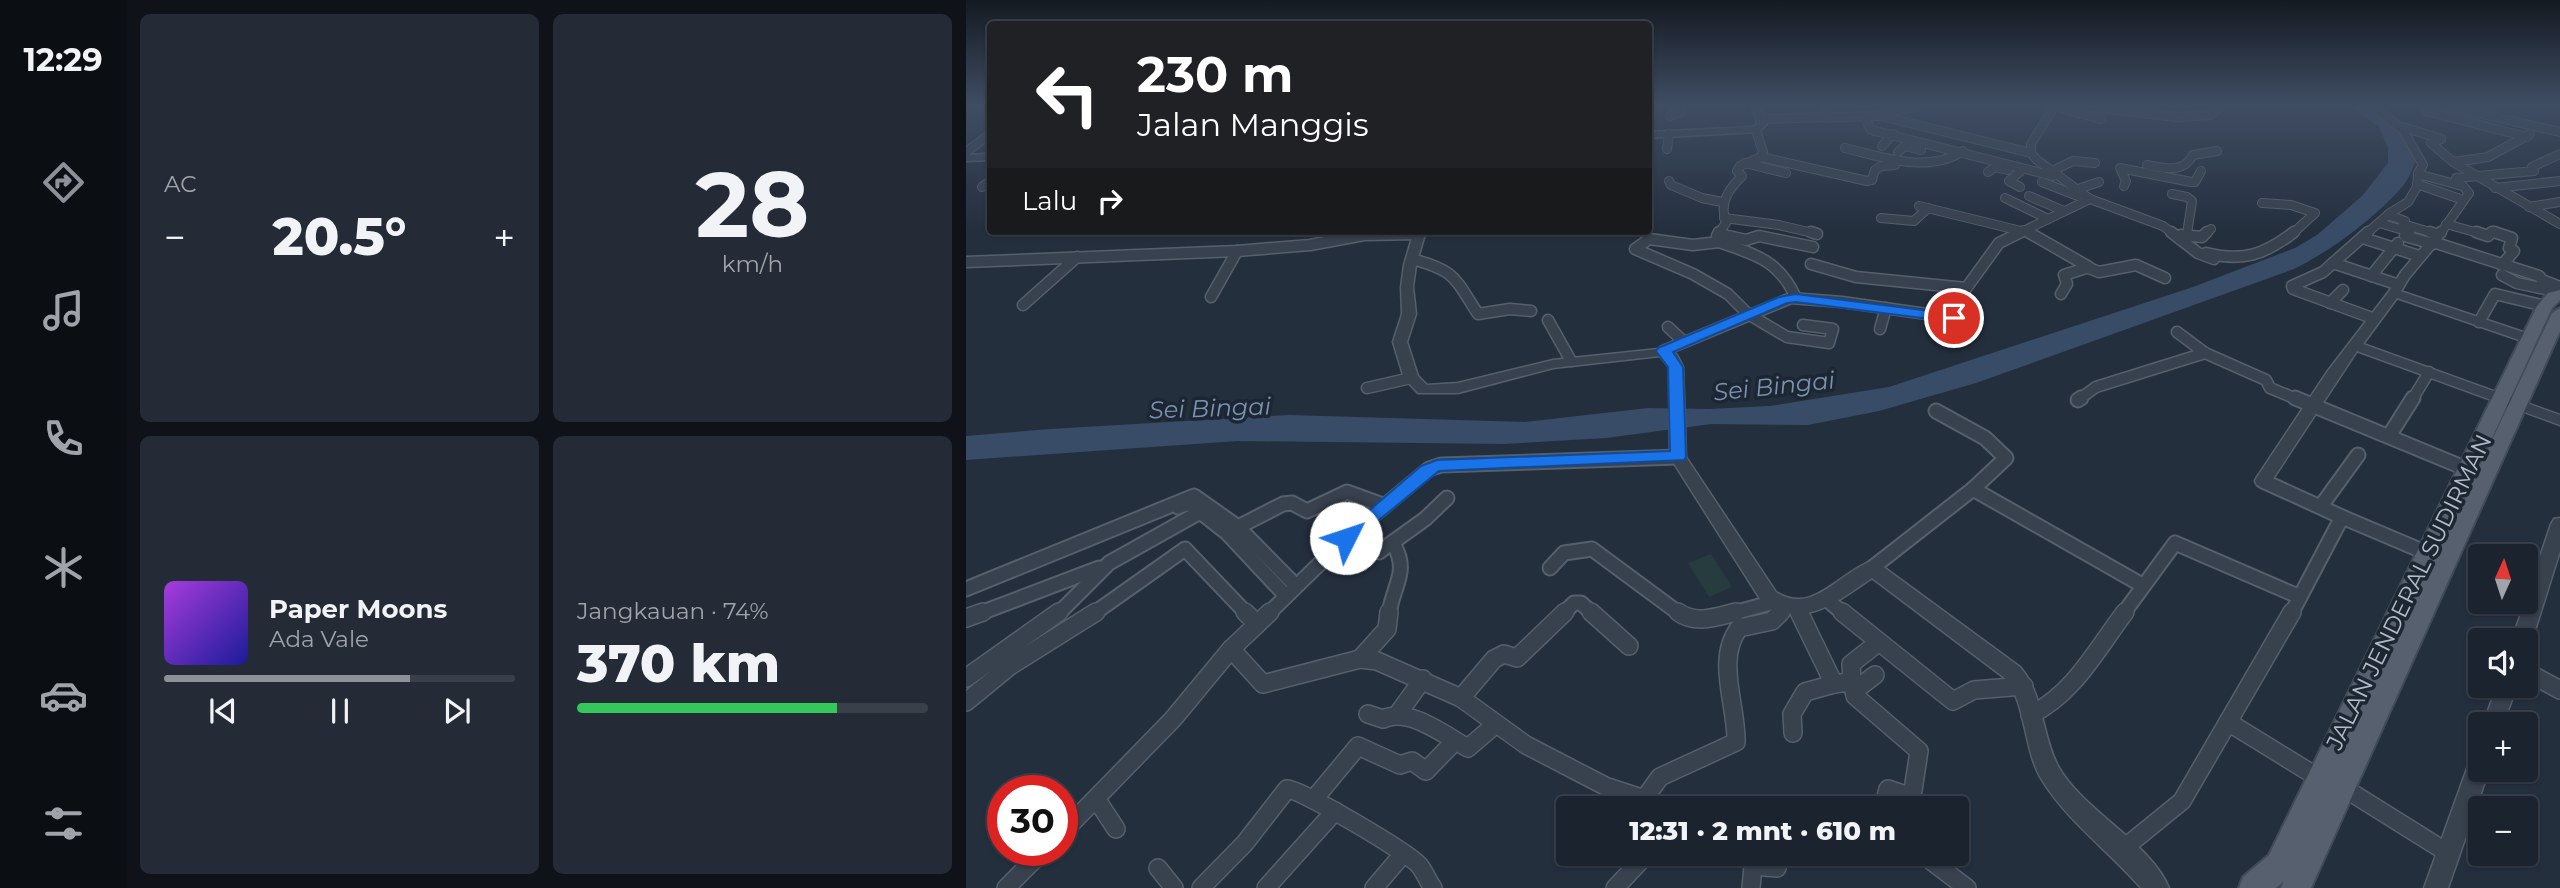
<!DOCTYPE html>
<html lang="id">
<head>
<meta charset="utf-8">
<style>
  :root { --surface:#1b232e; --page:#242b36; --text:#f1f3f6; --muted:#a0a4aa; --line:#39404a; --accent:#8c9099 }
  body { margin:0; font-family:Montserrat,sans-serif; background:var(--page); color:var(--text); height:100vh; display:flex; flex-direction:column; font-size:26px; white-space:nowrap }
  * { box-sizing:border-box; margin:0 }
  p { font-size:23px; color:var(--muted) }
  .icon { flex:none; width:38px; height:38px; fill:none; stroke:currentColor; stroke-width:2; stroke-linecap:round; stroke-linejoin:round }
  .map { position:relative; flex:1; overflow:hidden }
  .sheet { display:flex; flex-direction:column; gap:14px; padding:14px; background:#0f1319; width:840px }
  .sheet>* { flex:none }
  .banner { position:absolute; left:21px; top:21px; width:665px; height:214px; border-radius:7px; box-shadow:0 2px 5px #0004,0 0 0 2px var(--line); background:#202124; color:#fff; overflow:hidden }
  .needle { width:46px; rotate:3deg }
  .controls { position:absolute; left:1502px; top:544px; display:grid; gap:14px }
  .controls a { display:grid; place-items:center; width:70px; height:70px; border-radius:7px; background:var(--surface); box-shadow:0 2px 5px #0004,0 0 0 2px var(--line); font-size:35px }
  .speed { position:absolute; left:21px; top:775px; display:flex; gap:14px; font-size:35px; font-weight:700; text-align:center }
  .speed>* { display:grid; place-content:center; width:91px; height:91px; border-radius:50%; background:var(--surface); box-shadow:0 2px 5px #0004,0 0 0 2px var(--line); line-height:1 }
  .speed .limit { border:10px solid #d22; background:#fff; color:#111 }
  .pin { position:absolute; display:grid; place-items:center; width:60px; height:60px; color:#fff; margin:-30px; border:4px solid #fff; border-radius:50%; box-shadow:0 2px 7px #0007 }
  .me { position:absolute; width:77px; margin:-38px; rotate:49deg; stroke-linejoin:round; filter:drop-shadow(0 0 5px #0008) }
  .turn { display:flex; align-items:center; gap:24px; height:147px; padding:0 35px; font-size:32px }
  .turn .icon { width:91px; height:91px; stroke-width:2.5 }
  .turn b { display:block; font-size:49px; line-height:60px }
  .then { display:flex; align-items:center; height:66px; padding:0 35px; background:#0003; gap:14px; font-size:26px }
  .big { font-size:52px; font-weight:800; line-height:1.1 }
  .sheet .card { flex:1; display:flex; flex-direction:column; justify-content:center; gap:10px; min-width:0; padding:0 24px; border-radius:10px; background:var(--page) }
  .sheet .dial { align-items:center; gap:0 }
  .dial b { font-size:91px; line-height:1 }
  .song { display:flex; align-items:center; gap:21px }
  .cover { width:84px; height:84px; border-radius:10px; background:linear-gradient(135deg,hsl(280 70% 55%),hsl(240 70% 35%)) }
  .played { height:7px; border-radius:4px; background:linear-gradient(90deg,var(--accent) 70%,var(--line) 70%) }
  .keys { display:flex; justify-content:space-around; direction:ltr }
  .heat { display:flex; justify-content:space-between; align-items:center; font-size:38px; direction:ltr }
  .charge { height:10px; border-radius:5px; background:linear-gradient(90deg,#34c759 74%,var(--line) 0) }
  .sheet .tiles { flex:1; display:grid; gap:14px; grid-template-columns:repeat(2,1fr) }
  .trip { position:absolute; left:590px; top:796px; width:413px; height:70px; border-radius:7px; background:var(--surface); box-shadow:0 2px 5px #0004,0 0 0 2px var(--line); font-weight:800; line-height:70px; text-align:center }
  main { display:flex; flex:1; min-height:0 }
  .tabs { display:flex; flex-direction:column; width:126px; justify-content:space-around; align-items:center; background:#0b0e12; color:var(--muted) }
  .tabs .icon { width:49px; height:49px }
  .tabs .current { color:var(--accent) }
  .tabs b { font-size:32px; color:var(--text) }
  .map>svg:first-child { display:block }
  .green { fill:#263c3f }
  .water { fill:#394c67 }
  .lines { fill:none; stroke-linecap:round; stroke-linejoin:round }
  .river { fill:#394c67; fill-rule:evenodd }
  .minor-far3-casing { stroke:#565f6c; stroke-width:10 }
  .minor-far2-casing { stroke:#565f6c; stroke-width:13 }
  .minor-far1-casing { stroke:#565f6c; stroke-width:17 }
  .minor-casing { stroke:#565f6c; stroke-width:20 }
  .tertiary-casing { stroke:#565f6c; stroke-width:3 }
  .primary-casing { stroke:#414a57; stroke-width:4 }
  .minor-far3 { stroke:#38414e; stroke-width:8 }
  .minor-far2 { stroke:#38414e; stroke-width:10 }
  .minor-far1 { stroke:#38414e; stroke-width:13 }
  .minor { stroke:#38414e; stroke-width:17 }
  .tertiary { fill:#38414e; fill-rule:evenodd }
  .primary { fill:#56606e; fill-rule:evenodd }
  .route { fill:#1a73e8; stroke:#114b97; stroke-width:2 }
  .labels { text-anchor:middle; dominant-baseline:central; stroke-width:7; stroke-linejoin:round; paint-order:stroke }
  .street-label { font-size:23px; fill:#b4bcc9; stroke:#1d2633 }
  .water-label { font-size:24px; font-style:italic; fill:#7c92b1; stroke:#1d2633 }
</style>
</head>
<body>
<main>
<nav class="tabs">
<b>12:29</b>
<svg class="icon current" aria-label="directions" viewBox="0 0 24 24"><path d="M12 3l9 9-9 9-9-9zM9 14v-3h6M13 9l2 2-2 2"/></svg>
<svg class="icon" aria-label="music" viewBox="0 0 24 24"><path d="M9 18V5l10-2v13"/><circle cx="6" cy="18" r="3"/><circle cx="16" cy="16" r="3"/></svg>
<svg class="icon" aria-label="phone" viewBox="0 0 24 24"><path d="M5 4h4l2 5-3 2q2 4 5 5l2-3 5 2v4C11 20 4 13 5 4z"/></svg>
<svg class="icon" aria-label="climate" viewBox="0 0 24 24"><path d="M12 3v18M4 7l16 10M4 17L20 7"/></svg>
<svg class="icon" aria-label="car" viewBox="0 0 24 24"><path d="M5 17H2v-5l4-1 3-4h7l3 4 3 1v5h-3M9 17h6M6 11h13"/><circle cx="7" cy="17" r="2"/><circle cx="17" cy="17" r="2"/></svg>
<svg class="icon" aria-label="filters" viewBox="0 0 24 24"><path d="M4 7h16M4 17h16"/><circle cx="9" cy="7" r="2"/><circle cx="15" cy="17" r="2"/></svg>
</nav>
<section class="sheet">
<div class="tiles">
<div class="card"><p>AC</p>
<div class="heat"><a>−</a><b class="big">20.5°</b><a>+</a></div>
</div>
<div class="card dial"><b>28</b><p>km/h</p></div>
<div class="card">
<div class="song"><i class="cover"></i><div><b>Paper Moons</b><p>Ada Vale</p></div></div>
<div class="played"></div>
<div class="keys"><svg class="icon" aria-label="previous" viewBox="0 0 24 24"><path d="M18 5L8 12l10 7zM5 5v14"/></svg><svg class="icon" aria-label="pause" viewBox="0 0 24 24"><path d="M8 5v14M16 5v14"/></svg><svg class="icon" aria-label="next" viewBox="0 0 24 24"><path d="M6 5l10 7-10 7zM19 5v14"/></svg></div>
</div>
<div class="card"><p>Jangkauan · 74%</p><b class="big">370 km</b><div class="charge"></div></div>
</div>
</section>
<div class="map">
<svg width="1594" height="888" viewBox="0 0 1594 888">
  <rect width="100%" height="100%" fill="#242f3e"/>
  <polygon class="green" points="745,554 766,587 743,597 722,563"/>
  <path class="water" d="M1382 105C1418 105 1434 130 1451 158 1447 167 1443 179 1436 187 1408 219 1366 250 1328 269L1010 383 913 411 842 425 745 424 640 438 537 444 271 441 0 460V436L84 429 323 415 559 422 682 408 743 409 804 406 923 387 1227 287 1329 248 1351 235 1396 196 1422 163V148L1413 127Z"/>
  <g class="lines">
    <polygon class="river" points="1581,105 1594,105 1594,110 1582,107"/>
    <defs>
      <g id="minor-far3">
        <polyline points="857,105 862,118"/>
        <polyline points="1089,105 1065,144 1065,153 1071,160 1124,199 1197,226 1208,234"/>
        <polyline points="1107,105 1211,117 1244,115 1256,105"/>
        <polyline points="1477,105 1594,132"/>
        <polyline points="1088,106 1135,119"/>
        <polyline points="1460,111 1561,137"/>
        <polyline points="914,114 957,105"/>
        <polyline points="704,116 714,112 714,105"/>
        <polyline points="899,117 904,129 909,131 1087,176"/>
        <polyline points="795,119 915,116 1065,153"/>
        <polyline points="1437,127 1475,139"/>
        <polyline points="790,130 797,152 795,157"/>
        <polyline points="1475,139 1465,143 1487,162 1594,224"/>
        <polyline points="916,146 927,134"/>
        <path d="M879 148C916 157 962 174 997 151"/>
        <polyline points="701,149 703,134"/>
        <polyline points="0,152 24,134"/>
        <polyline points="932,152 939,146 955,150"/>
        <polyline points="1488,162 1522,157 1564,134"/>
        <polyline points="779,163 820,173"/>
        <path d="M1181 165C1199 168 1217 174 1227 155L1251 151"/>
        <polyline points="1086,171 1107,161 1129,163"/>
        <polyline points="1022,172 1029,167 1042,170"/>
        <polyline points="1452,174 1496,186"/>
        <polyline points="703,181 705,185 736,198 756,202"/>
        <polyline points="1076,182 1112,196"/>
        <polyline points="1451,184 1497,200"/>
        <polyline points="1158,186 1160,181 1154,168 1225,182 1229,182 1235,171"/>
        <polyline points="16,187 24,181"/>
        <polyline points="1054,187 1043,181 1057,169"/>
        <polyline points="1529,188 1594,181"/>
        <polyline points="1109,190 1133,182"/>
        <polyline points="1206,194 1221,197 1226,201 1221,234"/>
        <polyline points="1063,196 1098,211"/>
        <polyline points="1039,198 1082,219"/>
        <polyline points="1296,203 1325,205 1349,213 1326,234"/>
        <polyline points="953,206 1055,231"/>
        <polyline points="1563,207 1594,202"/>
        <polyline points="1422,215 1439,221 1437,224 1470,234"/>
        <polyline points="758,218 813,225 851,234"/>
        <polyline points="915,218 948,221 962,208"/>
        <polyline points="1413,223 1444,232 1441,234"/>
        <polyline points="1480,224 1516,234"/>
        <polyline points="1058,230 1065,234"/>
        <polyline points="441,234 453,234"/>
        <path d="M752 234 760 223C753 203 762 190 776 176L771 171 774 166 795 157 901 181 906 180 909 170 916 166 929 165V160"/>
        <polyline points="1051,234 1124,199"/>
        <polyline points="1239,234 1245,229"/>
        <polyline points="1400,234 1424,213 1442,202 1451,187 1452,173 1457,165 1437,130 1405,105"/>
        <polyline points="1474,234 1503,193 1490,178 1568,171 1566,167 1594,154"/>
        <polyline points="1524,234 1526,232 1533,234"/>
      </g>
      <g id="minor-far2">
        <path d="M753 232 751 236 753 242C790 255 813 260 830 298"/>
        <polyline points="845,232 851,234"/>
        <polyline points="1062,232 1123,267 1098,275 1101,284 1095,294"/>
        <polyline points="1205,232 1232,253 1248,259"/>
        <polyline points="1402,232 1357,272 1326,286 1327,289 1409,319"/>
        <polyline points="1443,232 1439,236 1467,244"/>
        <polyline points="1464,232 1472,235"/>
        <polyline points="1510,232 1522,236 1526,232"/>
        <polyline points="1528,232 1546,238 1543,248 1548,251 1536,265"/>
        <polyline points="753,234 780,240 793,236 847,247"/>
        <polyline points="1215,235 1236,237 1241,232"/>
        <polyline points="1397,238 1453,256"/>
        <polyline points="753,242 727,245 683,239 669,249 727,274 762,294 782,314 821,337 863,343 867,329 837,325"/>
        <polyline points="1467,242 1573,276 1576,280 1594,287"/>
        <path d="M1240 253C1277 262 1298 255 1328 232"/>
        <path d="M446 259C490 271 488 277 512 314L544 309 565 311"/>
        <polyline points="0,262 271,251 344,245 398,235 453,234"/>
        <polyline points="1367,263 1433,285"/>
        <polyline points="845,264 890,277 1000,288"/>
        <polyline points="1123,268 1133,272 1170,265 1199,278"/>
        <polyline points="1536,275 1551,283 1588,291"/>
        <polyline points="1405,276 1432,243"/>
        <polyline points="1428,293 1439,275 1475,232"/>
        <polyline points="245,297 271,251"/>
        <polyline points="1364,303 1377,290"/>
        <polyline points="57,305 111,257"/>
        <polyline points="582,320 605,361"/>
        <polyline points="1513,322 1529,294 1579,306"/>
        <polyline points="702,327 717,341"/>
        <polyline points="914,329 920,308"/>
        <polyline points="1211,332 1239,353 1300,380 1304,388 1333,400"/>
        <polyline points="697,351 825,298 876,302 989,318 996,294 1033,243 1055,232"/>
        <polyline points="401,388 445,378"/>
        <polyline points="1112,400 1130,387 1239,353"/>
        <polyline points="1446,400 1463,372"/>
      </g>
      <g id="minor-far1">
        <polyline points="1329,398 1501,469"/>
        <polyline points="1112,400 1115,398"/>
        <polyline points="970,411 1019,438 1040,458 1007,489 1176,585"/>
        <polyline points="1423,436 1447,398"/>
        <polyline points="1297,481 1376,517 1325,614"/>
        <polyline points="1355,506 1392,455"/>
        <polyline points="212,507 223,503 261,533 320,596"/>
        <polyline points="1376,517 1461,553"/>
        <polyline points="272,527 317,504 326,503 341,511 381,492 417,505"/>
        <polyline points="380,538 413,552 459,519 481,498"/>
        <polyline points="584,568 598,553 626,549 714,614"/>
        <polyline points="906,568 1007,489"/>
        <polyline points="0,589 228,496 272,527 330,586"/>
        <polyline points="859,598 878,614"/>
        <polyline points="831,608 834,614"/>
        <polyline points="12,614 133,568"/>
        <polyline points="92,614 143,563 234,512"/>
        <polyline points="127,614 219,549 281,614"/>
        <polyline points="302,614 380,538 463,469 475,465 712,457"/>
        <path d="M423 614C427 585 444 572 427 543"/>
        <polyline points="597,614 608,603 615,603 627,614"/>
        <polyline points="764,614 808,602"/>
        <polyline points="813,614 820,607"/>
        <polyline points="1157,614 1209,543 1334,597"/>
      </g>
      <g id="minor">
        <polyline points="279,612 291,624"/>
        <polyline points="625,612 663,646"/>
        <path d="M712 612C730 625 750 617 770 612"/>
        <polyline points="876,612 987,701 1008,690 1058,686"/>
        <polyline points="0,618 17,612"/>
        <polyline points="265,649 297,684 394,659 411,661 495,698 560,745 639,786 706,808"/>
        <polyline points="394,659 421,629 423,612"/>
        <polyline points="1559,671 1594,690"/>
        <polyline points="0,678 93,612"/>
        <polyline points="883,682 886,681 885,664 913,642"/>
        <polyline points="868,684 883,682 888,687 889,696 953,751 946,797 922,789 917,808"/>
        <polyline points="888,691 909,675"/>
        <polyline points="495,698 528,659 538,654 551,658 599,612"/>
        <polyline points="0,702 44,666 130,612"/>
        <path d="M402 714 417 719C444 707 478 735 502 748L530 724"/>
        <polyline points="431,715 457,679"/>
        <path d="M1064 715C1107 695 1131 649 1159 612"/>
        <polyline points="1262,722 1353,778"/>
        <polyline points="827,733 826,714 839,692 868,684 833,612"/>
        <polyline points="1378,788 1482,853"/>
        <polyline points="348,799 392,746 434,765 446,761 460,771 489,741"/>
        <path d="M678 799 694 777 770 742C771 705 749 660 773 628L806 621 815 612"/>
        <polyline points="131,800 150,829"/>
        <polyline points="96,833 207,719 265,649 304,612"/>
        <polyline points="1157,849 1216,801 1326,612"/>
        <polyline points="956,854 1001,888"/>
        <polyline points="192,868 208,888"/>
        <polyline points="40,888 78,850"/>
        <path d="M235 888 279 843 321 789C335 789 441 852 453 865 458 871 462 881 467 888"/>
        <polyline points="300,888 369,811"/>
        <polyline points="408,888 437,854"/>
        <polyline points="649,888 681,854"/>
        <polyline points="785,888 787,866 811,868 813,854"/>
      </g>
      <g id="tertiary">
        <polygon points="786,105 794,105 801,124 793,132 682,138 682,132 787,127 791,124"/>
        <polygon points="24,154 24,160 0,161 0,155"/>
        <path d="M448 231H460L450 265 447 287 450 314 441 342 452 376 461 385 492 383 587 360 702 348 711 355 717 367 720 457 810 592C847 616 873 572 906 561L912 563 1054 667C1078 694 1075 734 1092 766 1116 810 1185 843 1203 888H1175C1143 851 1102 822 1076 780 1058 752 1060 703 1040 679L906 578C870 602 839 630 796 602L704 457 703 367 694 356 587 368 492 393H452L438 378 427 342 436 314 435 287 438 265Z"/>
        <polygon points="1428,289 1569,336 1571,339 1564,343 1559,342 1431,298 1397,344 1594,415 1594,425 1391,351 1303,485 1291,485 1289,481 1291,477 1361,372 1424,290"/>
        <polygon points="1594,518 1594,551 1566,640 1559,647 1559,640 1546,640 1585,524 1588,519"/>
        <polygon points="1531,686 1551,686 1537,724 1517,724"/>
        <polygon points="1514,753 1514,770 1523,770 1482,888 1458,888 1503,763 1506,756"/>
      </g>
      <polygon id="primary" points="1594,290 1594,300 1586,308 1476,546 1586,313 1594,308 1594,331 1345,888 1315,888 1318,881 1310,888 1273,888 1277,877 1303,855 1571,306 1582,293"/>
    </defs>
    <use href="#minor-far3" class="minor-far3-casing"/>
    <use href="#minor-far2" class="minor-far2-casing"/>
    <use href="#minor-far1" class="minor-far1-casing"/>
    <use href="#minor" class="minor-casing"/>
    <use href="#tertiary" class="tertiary-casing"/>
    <use href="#primary" class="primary-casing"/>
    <use href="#minor-far3" class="minor-far3"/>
    <use href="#minor-far2" class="minor-far2"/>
    <use href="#minor-far1" class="minor-far1"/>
    <use href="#minor" class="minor"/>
    <use href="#tertiary" class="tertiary"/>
    <use href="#primary" class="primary"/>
  </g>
  <linearGradient id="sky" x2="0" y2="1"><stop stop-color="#141a22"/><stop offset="0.46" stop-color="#3f4d63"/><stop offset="1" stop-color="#3f4d63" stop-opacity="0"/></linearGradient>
  <rect width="1594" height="229" fill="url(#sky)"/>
  <polygon class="route" points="830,294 988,314 994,318 988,322 830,302 821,303 707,352 717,367 720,457 718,460 473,471 386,542 374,542 371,538 455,466 471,460 704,451 702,367 690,351 692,348 813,297"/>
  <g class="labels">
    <g class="street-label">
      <text transform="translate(1443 592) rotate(-64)">JALAN JENDERAL SUDIRMAN</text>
    </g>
    <g class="water-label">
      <text transform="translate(808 386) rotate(-6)">Sei Bingai</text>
      <text transform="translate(244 408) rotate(-2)">Sei Bingai</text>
    </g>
  </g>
</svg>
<div class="controls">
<a><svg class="needle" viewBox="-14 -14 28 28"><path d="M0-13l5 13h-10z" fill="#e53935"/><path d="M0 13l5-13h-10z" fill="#a0a4aa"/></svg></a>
<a><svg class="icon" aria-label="sound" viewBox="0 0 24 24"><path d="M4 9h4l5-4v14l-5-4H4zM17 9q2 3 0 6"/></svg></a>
<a>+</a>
<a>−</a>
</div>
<div class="speed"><div class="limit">30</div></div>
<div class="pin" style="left:988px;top:318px;background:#d93025"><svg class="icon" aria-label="arrive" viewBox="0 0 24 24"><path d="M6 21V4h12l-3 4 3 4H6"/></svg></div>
<svg class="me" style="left:380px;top:538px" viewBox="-20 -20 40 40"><circle r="19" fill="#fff"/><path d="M0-13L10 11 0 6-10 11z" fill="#1a73e8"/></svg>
<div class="trip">12:31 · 2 mnt · 610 m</div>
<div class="banner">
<div class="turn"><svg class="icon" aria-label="left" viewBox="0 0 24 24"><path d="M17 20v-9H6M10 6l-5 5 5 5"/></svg><div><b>230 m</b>Jalan Manggis</div></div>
<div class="then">Lalu<svg class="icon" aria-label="right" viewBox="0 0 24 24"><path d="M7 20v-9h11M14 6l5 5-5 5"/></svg></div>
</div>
</div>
</main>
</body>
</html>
